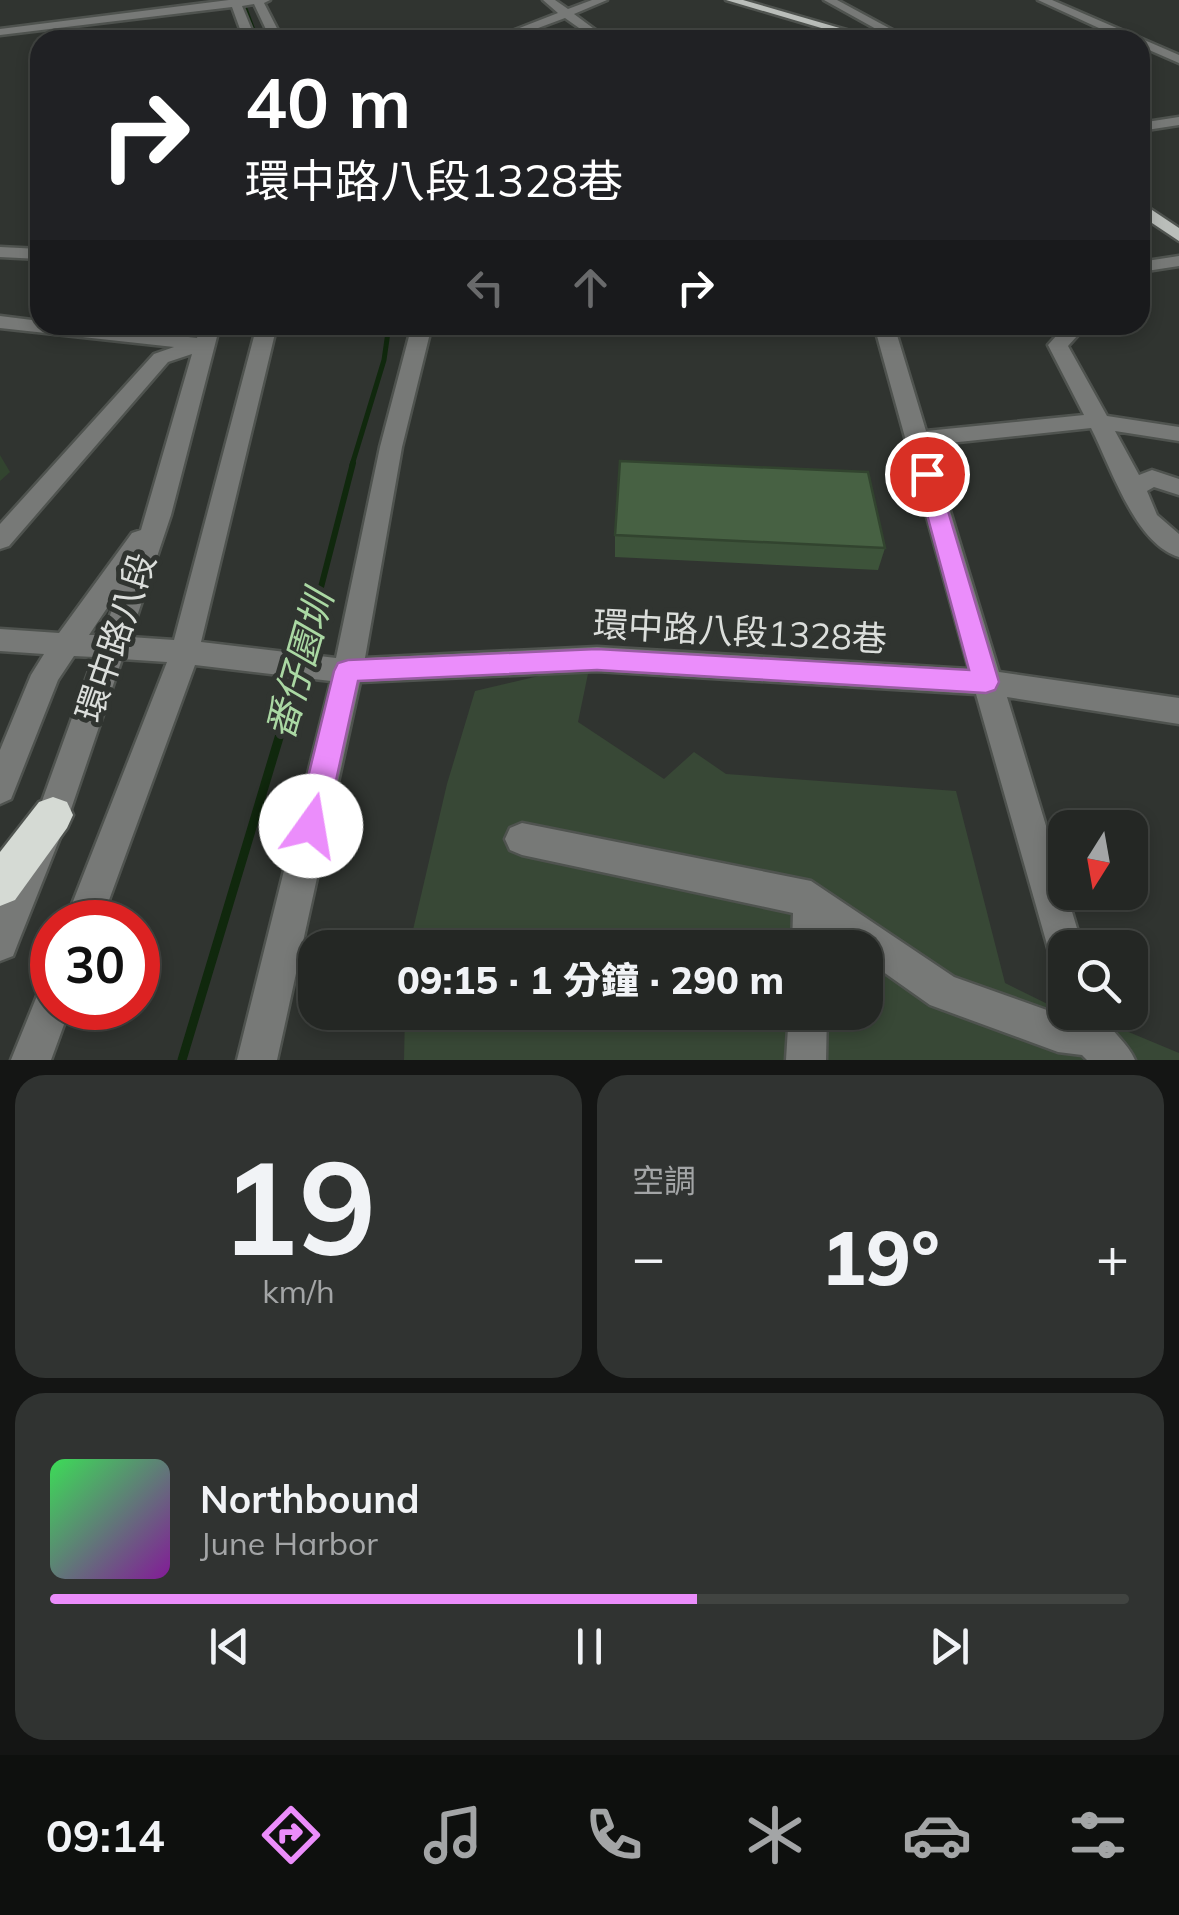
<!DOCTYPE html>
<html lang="zh-TW">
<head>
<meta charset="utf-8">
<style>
  :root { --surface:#242724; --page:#303331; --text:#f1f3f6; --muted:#a3a5a6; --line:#414441; --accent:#eb8dfb }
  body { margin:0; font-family:Mulish,"Noto Sans TC",sans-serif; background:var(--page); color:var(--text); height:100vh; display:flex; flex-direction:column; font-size:38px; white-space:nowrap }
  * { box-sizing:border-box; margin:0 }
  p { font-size:32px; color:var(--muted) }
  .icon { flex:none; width:55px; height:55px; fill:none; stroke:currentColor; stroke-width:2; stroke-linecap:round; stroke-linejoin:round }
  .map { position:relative; height:1060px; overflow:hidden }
  .side { display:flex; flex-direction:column; gap:15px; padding:15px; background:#141514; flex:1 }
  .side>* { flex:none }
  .banner { position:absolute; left:30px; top:30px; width:1120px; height:305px; border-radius:30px; box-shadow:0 5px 15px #0003,0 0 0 2px var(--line); background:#202124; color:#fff; overflow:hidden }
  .needle { width:65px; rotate:191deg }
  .fabs { position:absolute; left:1048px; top:810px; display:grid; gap:20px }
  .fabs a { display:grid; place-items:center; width:100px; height:100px; border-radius:20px; background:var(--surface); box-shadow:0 5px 15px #0003,0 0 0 2px var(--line); font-size:50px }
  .speed { position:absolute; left:30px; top:900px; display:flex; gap:20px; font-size:50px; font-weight:700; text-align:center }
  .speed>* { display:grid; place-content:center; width:130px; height:130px; border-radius:50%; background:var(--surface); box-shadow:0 5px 15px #0003,0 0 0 2px var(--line); line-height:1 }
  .speed .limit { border:15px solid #d22; background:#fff; color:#111 }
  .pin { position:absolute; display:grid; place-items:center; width:85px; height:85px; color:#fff; margin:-42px; border:5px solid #fff; border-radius:50%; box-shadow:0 2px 10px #0007 }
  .me { position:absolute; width:110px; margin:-55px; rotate:13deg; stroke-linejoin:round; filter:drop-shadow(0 0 8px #0008) }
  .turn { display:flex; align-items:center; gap:35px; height:210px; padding:0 50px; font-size:45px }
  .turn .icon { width:130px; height:130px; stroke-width:2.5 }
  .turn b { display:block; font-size:70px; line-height:85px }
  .lanes { display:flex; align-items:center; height:95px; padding:0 50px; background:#0003; justify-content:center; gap:50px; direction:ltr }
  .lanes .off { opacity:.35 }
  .big { font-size:75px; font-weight:800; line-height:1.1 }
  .side .tile { flex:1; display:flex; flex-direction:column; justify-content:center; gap:15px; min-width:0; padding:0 35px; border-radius:30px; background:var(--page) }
  .side .dial { align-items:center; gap:0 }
  .dial b { font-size:130px; line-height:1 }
  .song { display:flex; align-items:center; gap:30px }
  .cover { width:120px; height:120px; border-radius:15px; background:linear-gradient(135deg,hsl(130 70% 55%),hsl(290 70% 35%)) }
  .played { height:10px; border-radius:5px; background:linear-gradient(90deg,var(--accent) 60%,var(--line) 60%) }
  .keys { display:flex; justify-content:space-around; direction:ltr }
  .heat { display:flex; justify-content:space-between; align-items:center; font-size:55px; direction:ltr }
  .side .tiles { flex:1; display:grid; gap:15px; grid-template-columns:1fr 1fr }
  .tile:last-child { grid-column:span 2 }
  .trip { position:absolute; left:298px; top:930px; width:585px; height:100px; border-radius:30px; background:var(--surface); box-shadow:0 5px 15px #0003,0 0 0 2px var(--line); font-weight:800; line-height:100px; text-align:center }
  .tabs { display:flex; height:160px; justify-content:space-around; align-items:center; background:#0e100e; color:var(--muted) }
  .tabs .icon { width:70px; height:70px }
  .tabs .active { color:var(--accent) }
  .tabs b { font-size:45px; color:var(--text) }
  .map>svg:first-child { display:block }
  .green { fill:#384836 }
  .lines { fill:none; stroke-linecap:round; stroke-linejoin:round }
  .stream-far3 { stroke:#10280d; stroke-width:2.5 }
  .stream-far2 { stroke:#10280d; stroke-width:5 }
  .stream-far1 { stroke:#10280d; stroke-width:6 }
  .stream { stroke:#10280d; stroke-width:9 }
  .minor-casing { stroke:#4f534f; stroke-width:5 }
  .major-casing { stroke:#4f534f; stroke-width:5 }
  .highway-casing { stroke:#4f534f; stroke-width:5 }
  .minor { fill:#777977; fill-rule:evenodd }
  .major { fill:#babeba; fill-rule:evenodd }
  .highway { fill:#d5dad4; fill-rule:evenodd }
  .wall { fill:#3d533a }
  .shaded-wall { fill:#32442f }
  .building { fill:#476143; stroke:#32442f; stroke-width:2.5 }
  .route { fill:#eb8dfb; stroke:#995ca3; stroke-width:2.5 }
  .labels { text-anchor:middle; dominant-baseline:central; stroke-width:10; stroke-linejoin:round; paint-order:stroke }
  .street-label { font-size:35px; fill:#dbdedb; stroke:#303430 }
  .water-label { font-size:38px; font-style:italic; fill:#aad8a3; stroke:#303430 }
</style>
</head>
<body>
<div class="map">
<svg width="1179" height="1060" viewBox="0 0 1179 1060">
  <rect width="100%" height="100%" fill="#303430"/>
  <g class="green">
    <polygon points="590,664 578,722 664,779 694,752 726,774 956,791 1005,983 1072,1016 1096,1060 404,1060 405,1013 865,1012 865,948 409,947 447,784 475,691"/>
    <polygon points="1107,1023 1179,1053 1179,1060 1132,1060"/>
  </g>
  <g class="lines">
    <polyline class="stream-far3" points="243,0 258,40"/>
    <polyline class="stream-far2" points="352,465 384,360 389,325"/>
    <g class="stream-far1">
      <polyline points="302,661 353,463"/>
      <polyline points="283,724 298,673"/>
    </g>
    <polyline class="stream" points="182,1060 284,721"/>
    <defs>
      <g id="minor">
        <polygon points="270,0 264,3 283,40 271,40 254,4 242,6 256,40 244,40 232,7 0,35 0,29 229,0"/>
        <polygon points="543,0 555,0 568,9 592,0 607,0 574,14 609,40 596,40 565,18 506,40 489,40 558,13"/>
        <polygon points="824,0 837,0 911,40 896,40"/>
        <polygon points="1038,0 1052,0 1179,55 1179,63 1140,46 1140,40 1125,40"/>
        <polygon points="1179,117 1179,125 1140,131 1140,123"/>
        <polygon points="0,247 40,249 40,259 0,257"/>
        <polygon points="1179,256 1179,266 1140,272 1140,262"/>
        <path d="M0 316 40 321V325H81L197 338 200 325H220L171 515 130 637 174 640 257 325H277L201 642 336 658 380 447 412 325H432L402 447 365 658 597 647 969 669 874 325H894L926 431 1084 415 1048 345 1066 325H1087L1068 346 1107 416 1179 427V441L1115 431 1139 475 1152 470 1179 479V495L1154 487 1147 491 1157 515 1179 534V557C1135 544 1111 467 1091 428L930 445 999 672 1179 698V724L1007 697 1083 948H1065V967L1052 962 976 694 597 671 360 682 277 1060H237L331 681 195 665 101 922H65L167 662 122 659 69 815 18 943 13 956 0 961V900L37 815 94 657 74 656 58 680 11 799 0 804V750L31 675 44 654 0 651V629L59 633 132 533 141 530 192 354 168 362 9 546 0 549V524L154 354 174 347 0 328ZM119 590 103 635H89Z"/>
        <path d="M522 823 811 881 954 977 1058 1014 1103 1012C1109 1032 1127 1041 1135 1060H1087L1082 1055 1058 1052 930 1005 865 959V948H849L828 933V948H792L793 913 522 855 510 850 505 839 510 828Z"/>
        <polygon points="52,985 52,1008 70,1008 51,1060 11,1060 39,991"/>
        <polygon points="789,1012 827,1012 826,1060 786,1060"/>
      </g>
      <g id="major">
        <polygon points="726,0 743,0 881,40 862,40"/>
        <polygon points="1140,202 1179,228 1179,241 1140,215"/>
      </g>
      <polygon id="highway" points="53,797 67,802 73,815 67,828 15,900 0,906 0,852 39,802"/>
    </defs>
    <use href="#minor" class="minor-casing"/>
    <use href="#major" class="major-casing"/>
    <use href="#highway" class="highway-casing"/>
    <use href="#minor" class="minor"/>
    <use href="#major" class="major"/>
    <use href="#highway" class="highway"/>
  </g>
  <polygon class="wall" points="615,535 885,548 878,570 615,557"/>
  <polygon class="shaded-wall" points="0,455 10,472 0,481"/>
  <polygon class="building" points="620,461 868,472 885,548 615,535"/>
  <polygon class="route" points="927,467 937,474 999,682 995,690 986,693 597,670 358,681 326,826 322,837 311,841 301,837 296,826 334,671 338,663 348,660 597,649 969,670 916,474"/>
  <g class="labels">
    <g class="street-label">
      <text transform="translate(740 631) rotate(3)">環中路八段1328巷</text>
      <text transform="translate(115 637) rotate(-71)">環中路八段</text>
    </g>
    <g class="water-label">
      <text transform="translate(299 665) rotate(-74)">番仔園圳</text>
    </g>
  </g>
</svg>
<div class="fabs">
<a><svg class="needle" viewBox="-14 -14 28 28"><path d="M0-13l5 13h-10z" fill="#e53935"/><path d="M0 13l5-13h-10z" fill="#a3a5a6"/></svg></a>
<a><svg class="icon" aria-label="search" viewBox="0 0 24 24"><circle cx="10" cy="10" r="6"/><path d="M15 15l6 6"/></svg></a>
</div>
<div class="speed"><div class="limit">30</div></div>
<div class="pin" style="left:927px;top:474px;background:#d93025"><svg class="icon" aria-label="arrive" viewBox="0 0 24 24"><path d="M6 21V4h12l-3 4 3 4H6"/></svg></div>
<svg class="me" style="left:311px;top:826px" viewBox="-20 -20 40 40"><circle r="19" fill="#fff"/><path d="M0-13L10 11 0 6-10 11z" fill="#eb8dfb"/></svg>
<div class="trip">09:15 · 1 分鐘 · 290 m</div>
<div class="banner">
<div class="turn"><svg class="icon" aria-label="right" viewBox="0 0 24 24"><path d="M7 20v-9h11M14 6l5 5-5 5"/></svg><div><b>40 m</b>環中路八段1328巷</div></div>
<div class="lanes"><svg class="icon off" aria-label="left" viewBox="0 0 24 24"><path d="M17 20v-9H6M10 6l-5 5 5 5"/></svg><svg class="icon off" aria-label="ahead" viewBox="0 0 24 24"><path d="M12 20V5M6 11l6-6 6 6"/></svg><svg class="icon" aria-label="right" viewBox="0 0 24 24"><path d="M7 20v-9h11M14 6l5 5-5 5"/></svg></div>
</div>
</div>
<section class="side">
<div class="tiles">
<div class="tile dial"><b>19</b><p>km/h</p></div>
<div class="tile"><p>空調</p>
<div class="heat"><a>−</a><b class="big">19°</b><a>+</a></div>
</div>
<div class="tile">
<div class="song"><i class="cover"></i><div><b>Northbound</b><p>June Harbor</p></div></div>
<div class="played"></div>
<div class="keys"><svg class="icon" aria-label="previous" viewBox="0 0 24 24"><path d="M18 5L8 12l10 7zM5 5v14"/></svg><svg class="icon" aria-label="pause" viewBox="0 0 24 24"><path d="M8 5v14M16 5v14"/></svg><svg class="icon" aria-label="next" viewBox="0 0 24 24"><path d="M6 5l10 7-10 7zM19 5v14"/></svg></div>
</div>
</div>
</section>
<nav class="tabs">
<b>09:14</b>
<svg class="icon active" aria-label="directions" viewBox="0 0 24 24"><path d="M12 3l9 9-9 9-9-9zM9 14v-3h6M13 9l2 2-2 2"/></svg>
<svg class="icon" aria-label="music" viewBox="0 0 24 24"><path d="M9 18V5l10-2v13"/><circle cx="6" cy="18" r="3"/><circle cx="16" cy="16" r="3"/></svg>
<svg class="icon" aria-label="phone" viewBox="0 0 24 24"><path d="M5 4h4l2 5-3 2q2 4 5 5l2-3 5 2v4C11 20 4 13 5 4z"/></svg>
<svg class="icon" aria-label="climate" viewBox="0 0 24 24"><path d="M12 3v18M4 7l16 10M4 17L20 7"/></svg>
<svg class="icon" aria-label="car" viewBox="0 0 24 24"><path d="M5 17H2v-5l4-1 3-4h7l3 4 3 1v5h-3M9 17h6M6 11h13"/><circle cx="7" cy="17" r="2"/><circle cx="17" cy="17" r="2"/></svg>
<svg class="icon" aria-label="filters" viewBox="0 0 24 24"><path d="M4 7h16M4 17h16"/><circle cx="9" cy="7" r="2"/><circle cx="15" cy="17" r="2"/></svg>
</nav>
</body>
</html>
